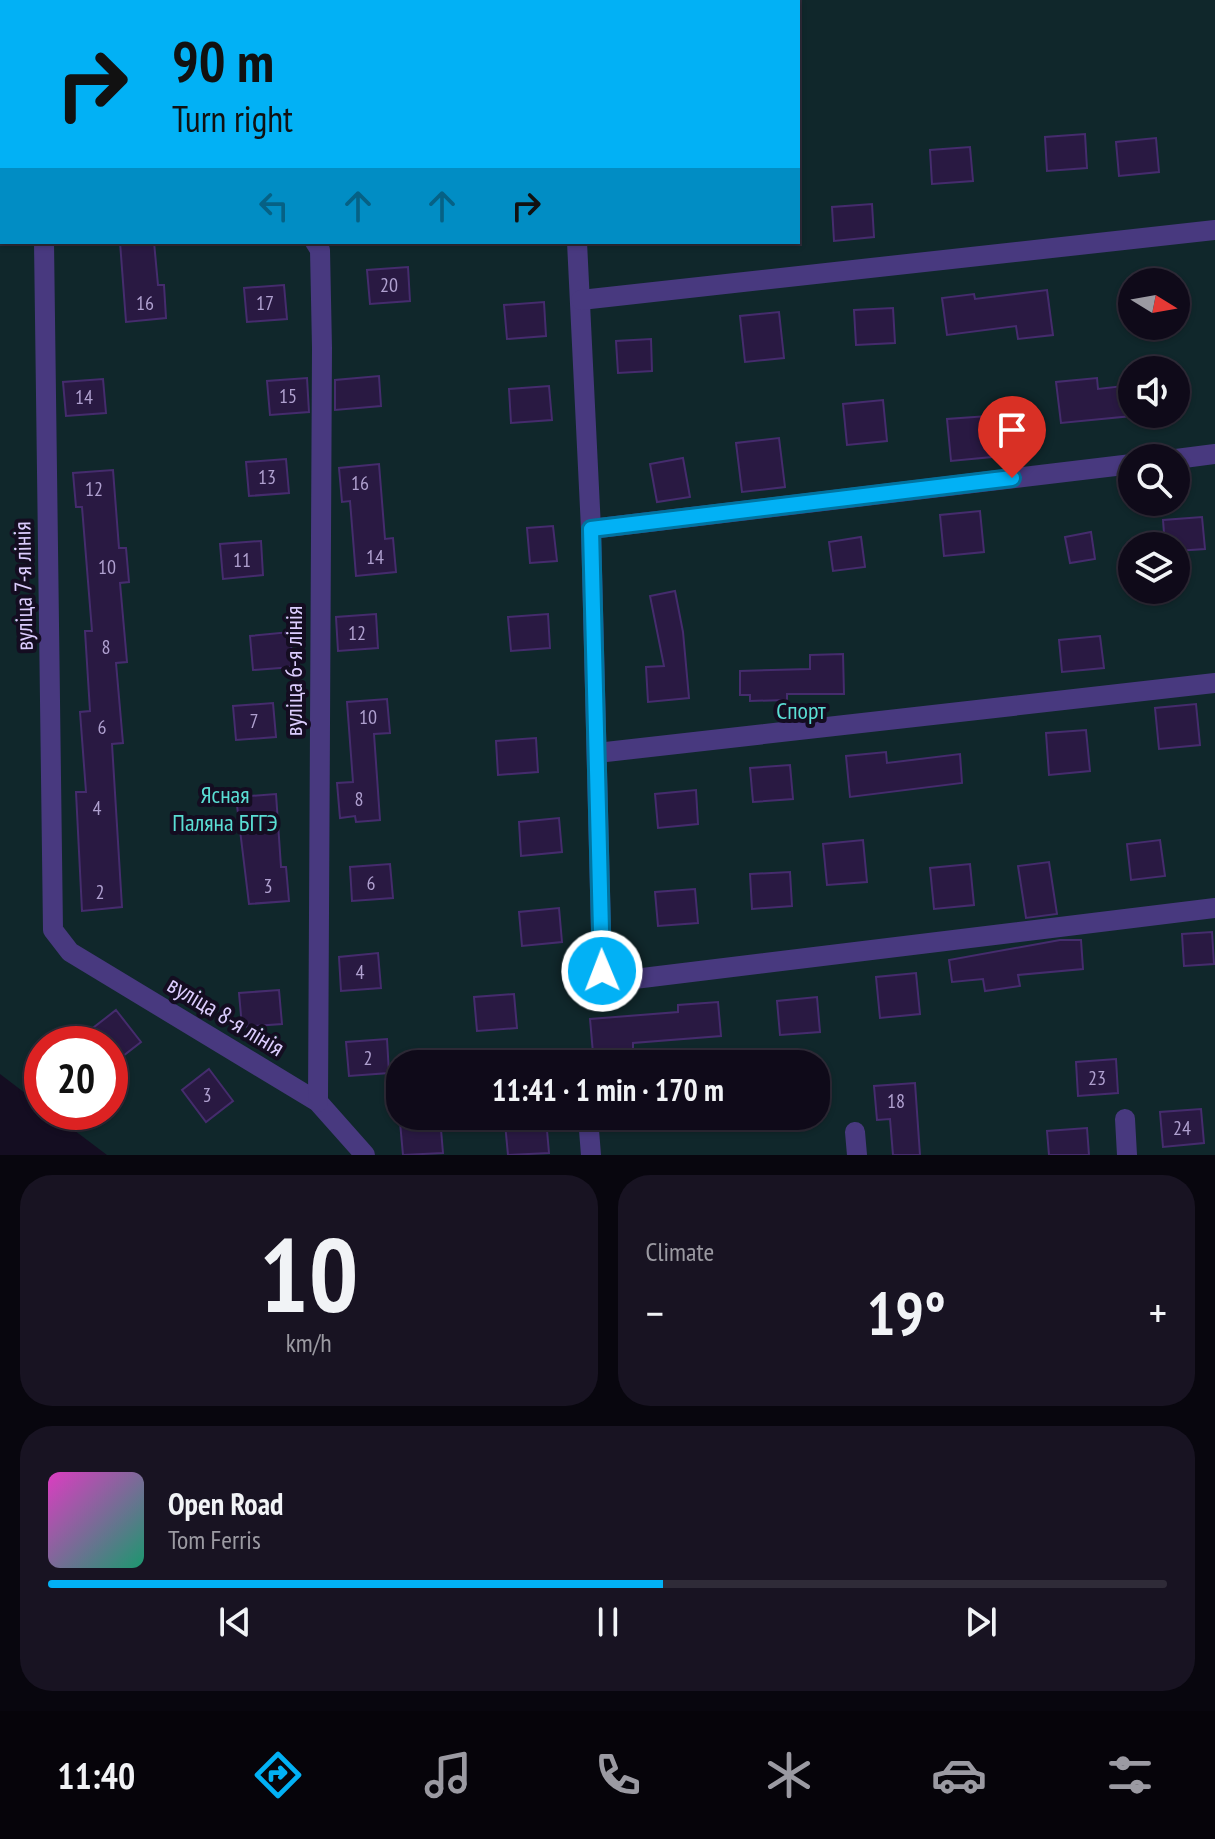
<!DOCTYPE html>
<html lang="en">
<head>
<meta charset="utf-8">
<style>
  :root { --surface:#0f0a19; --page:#181322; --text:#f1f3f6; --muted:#9b9aa2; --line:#2f2b38; --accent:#02b1f5 }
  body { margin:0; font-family:"PT Sans Narrow",sans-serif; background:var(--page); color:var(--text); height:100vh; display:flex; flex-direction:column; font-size:30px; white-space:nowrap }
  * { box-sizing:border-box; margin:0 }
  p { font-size:26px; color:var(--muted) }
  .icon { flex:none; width:44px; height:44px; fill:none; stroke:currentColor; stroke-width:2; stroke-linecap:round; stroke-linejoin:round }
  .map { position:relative; height:1155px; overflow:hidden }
  .details { display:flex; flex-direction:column; gap:20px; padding:20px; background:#08060e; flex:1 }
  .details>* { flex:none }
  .hud { position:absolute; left:0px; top:0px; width:800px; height:244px; box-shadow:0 2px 6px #0004,0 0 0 2px var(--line); background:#02b1f5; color:#111; overflow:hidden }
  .needle { width:52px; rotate:101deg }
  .fabs { position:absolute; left:1118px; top:268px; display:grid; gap:16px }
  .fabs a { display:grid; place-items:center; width:72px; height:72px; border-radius:50%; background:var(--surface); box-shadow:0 2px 6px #0004,0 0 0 2px var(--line); font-size:40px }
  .speed { position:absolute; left:24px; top:1026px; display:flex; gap:16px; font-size:40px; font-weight:700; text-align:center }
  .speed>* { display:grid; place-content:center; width:104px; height:104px; border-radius:50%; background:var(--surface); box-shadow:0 2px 6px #0004,0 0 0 2px var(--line); line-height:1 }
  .speed .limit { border:12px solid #d22; background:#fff; color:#111 }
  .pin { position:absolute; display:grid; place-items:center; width:68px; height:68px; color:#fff; margin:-82px -34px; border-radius:50% 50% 50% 0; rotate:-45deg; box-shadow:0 0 8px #0007 }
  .pin .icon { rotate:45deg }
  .me { position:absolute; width:88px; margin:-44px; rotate:359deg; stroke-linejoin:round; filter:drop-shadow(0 0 6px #0008) }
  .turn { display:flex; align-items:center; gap:28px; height:168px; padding:0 40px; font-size:36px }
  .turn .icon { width:104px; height:104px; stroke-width:2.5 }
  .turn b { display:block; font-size:56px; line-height:68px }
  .lanes { display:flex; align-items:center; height:76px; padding:0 40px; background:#0003; justify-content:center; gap:40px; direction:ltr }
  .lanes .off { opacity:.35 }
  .big { font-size:60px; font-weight:800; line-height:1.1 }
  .details .card { flex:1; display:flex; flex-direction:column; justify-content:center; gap:12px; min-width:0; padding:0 28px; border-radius:32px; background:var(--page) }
  .details .dial { align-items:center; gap:0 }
  .dial b { font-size:104px; line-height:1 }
  .song { display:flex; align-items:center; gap:24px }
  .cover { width:96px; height:96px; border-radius:12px; background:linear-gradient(135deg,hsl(310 70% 55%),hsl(160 70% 35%)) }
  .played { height:8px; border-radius:4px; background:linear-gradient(90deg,var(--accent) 55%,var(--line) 55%) }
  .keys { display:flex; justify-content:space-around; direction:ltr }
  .heat { display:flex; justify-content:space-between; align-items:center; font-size:44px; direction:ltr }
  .details .tiles { flex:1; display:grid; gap:20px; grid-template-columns:1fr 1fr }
  .card:last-child { grid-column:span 2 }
  .trip { position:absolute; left:386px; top:1050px; width:444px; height:80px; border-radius:32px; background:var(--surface); box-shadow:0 2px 6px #0004,0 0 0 2px var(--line); font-weight:800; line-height:80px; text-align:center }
  .menu { display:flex; height:128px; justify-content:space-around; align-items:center; background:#06040a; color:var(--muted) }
  .menu .icon { width:56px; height:56px }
  .menu .selected { color:var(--accent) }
  .menu b { font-size:36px; color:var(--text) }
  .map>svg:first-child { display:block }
  .green { fill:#10272b; fill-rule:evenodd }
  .building { fill:#291942; stroke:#452c6d; stroke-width:2 }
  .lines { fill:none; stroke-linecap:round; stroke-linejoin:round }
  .minor { stroke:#48397f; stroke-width:20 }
  .route-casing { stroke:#01739f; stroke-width:20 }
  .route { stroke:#02b1f5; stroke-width:14 }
  .labels { text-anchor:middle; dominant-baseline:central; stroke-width:8; stroke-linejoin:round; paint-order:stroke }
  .number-label { font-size:20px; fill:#afa0cf }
  .street-label { font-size:24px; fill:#dccdfe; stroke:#140d21 }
  .park-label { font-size:24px; fill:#5aded4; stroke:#140d21 }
</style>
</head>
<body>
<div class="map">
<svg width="1215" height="1155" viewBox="0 0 1215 1155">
  <rect width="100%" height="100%" fill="#140d21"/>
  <path class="green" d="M0 0H1215V1155H107L50 1112H110V1044H42V1106L0 1074ZM2 2H798V242H2ZM1132 282H1176V326H1132ZM1132 370H1176V414H1132ZM1132 458H1176V502H1132ZM1132 546H1176V590H1132ZM400 1064H816V1116H400Z"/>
  <g class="building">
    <polygon points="1085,134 1087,168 1047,171 1045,137"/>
    <polygon points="1156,138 1159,172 1119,176 1116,142"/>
    <polygon points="970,147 973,181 932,184 930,150"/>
    <polygon points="872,204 874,237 834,241 832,207"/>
    <polygon points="120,242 154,242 158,285 164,285 166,318 126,322"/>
    <polygon points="408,267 410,301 370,304 367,270"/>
    <polygon points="284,285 287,319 247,322 244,288"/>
    <polygon points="1047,290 1053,335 1018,339 1016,326 947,335 942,298 974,294 975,299"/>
    <polygon points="544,302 546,336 507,339 504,305"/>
    <polygon points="893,308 895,343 856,345 854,310"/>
    <polygon points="779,312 784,358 745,362 740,316"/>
    <polygon points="651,339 652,371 618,373 616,341"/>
    <polygon points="379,376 381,406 335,410 335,380"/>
    <polygon points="307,378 309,412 270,415 267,381"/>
    <polygon points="1097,378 1098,389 1132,385 1132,416 1061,423 1056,382"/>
    <polygon points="103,379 106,413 66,416 63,382"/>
    <polygon points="549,386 552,420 511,423 509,389"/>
    <polygon points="883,400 887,441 847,445 843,404"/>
    <polygon points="988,416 992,457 951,461 947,419"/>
    <polygon points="779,438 785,487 742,492 736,443"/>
    <polygon points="683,458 690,497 657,502 650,464"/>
    <polygon points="286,459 289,493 249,496 246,462"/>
    <polygon points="379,464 385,539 393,538 396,572 356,576 350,501 342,502 339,468"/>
    <polygon points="113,470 119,548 126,548 129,582 120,583 127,662 116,663 123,743 112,744 122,907 82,911 76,792 86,792 80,712 90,711 85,631 92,631 82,507 76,507 73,473"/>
    <polygon points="980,511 984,552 944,556 940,515"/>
    <polygon points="1202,517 1205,549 1176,551 1176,546 1165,546 1163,520"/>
    <polygon points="553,526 557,561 530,563 527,528"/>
    <polygon points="1091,532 1095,559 1070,563 1065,537"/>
    <polygon points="861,537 865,567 833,571 829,542"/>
    <polygon points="261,541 263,575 223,579 220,544"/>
    <polygon points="675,591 683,632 689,698 648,702 646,667 664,666 650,596"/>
    <polygon points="376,614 378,648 338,651 336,617"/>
    <polygon points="548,614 550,648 511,651 508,617"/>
    <polygon points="290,632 293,667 253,670 250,636"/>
    <polygon points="1100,636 1104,668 1062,672 1059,640"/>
    <polygon points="843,654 844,694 787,694 787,700 750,701 750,695 740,695 740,671 810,669 810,655"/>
    <polygon points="387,699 390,733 374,734 380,820 356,822 355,816 340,818 337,783 353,782 347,702"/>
    <polygon points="273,703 276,737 236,740 233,706"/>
    <polygon points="1196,704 1200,745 1159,749 1155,708"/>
    <polygon points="1086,730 1090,771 1049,775 1046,733"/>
    <polygon points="536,738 538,772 498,775 496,741"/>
    <polygon points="886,752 887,763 960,754 962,783 850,797 846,756"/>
    <polygon points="790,765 793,799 753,802 750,768"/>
    <polygon points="696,790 698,824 658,828 655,794"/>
    <polygon points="276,794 281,867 286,867 289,901 249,904 236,797"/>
    <polygon points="559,818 562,852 521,856 519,822"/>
    <polygon points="863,840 867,882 827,885 823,844"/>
    <polygon points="1160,840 1165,876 1131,880 1127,844"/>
    <polygon points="1049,862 1057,914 1026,918 1018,866"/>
    <polygon points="390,864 393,898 352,901 350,867"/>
    <polygon points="970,864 974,905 934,909 930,868"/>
    <polygon points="790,872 792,906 752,909 750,874"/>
    <polygon points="695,889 698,923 658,926 655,892"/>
    <polygon points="559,908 562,942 522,946 519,912"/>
    <polygon points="1212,932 1214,964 1184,966 1182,934"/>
    <polygon points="1060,940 1081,940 1083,969 1018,975 1020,986 985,991 983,979 952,982 949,960"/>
    <polygon points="378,953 381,988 341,991 339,957"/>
    <polygon points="916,973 920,1014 880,1018 876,977"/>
    <polygon points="279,990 282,1024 242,1027 239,993"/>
    <polygon points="514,994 517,1028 477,1031 474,997"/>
    <polygon points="817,997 820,1032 780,1035 777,1001"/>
    <polygon points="718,1002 721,1036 633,1043 633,1050 593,1053 590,1019 678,1012 678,1005"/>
    <polygon points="116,1010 141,1042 114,1063 110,1057 110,1044 100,1044 89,1031"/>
    <polygon points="387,1039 389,1073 349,1076 346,1042"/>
    <polygon points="1116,1059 1118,1093 1078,1096 1076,1062"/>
    <polygon points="209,1069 233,1101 206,1122 182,1090"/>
    <polygon points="915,1083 920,1155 893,1155 890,1119 877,1120 874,1086"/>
    <polygon points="1201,1109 1204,1143 1163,1147 1160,1112"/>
    <polygon points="440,1118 443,1153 403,1155 400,1122"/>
    <polygon points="546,1119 549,1153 508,1155 505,1123"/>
    <polygon points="1087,1128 1089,1155 1049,1155 1047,1131"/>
  </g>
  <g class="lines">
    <g class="minor">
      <polyline points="37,0 37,2"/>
      <polyline points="559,0 559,2"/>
      <polyline points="44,242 53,930 70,952 318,1102 365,1155"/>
      <polyline points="315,242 320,250 322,348 318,1102"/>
      <polyline points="577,242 591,529 602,971 618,981 1215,908"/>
      <polyline points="581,300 1215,230"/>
      <polyline points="1176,459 1215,454"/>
      <polyline points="591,529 1132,464"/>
      <polyline points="597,753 1215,683"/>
      <polyline points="1125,1119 1127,1155"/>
      <polyline points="589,1130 591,1155"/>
      <polyline points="855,1132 857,1155"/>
    </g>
  </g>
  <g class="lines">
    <defs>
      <polyline id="route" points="602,971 591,529 1012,478"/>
    </defs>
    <use href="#route" class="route-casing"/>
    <use href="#route" class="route"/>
  </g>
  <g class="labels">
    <g class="number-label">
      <text x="389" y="285">20</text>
      <text x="145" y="303">16</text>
      <text x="265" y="303">17</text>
      <text x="288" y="396">15</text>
      <text x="84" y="397">14</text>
      <text x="267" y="477">13</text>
      <text x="360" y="483">16</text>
      <text x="94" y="489">12</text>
      <text x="375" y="557">14</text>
      <text x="242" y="560">11</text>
      <text x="107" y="567">10</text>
      <text x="357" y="633">12</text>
      <text x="106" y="647">8</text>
      <text x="368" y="717">10</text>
      <text x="254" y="721">7</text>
      <text x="102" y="727">6</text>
      <text x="359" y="799">8</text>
      <text x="97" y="808">4</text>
      <text x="371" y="883">6</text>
      <text x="268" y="886">3</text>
      <text x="100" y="892">2</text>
      <text x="360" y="972">4</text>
      <text x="368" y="1058">2</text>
      <text x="1097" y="1078">23</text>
      <text x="207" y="1095">3</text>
      <text x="896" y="1101">18</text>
      <text x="1182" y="1128">24</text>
    </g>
    <g class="street-label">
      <text transform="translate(23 586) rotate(-91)">вуліца 7-я лінія</text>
      <text transform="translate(293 671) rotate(-90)">вуліца 6-я лінія</text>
      <text transform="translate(226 1016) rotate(31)">вуліца 8-я лінія</text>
    </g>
    <g class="park-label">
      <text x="801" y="710">Спорт</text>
      <text x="225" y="794">Ясная<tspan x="225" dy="28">Паляна БГГЭ</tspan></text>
    </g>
  </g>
</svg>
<div class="fabs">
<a><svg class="needle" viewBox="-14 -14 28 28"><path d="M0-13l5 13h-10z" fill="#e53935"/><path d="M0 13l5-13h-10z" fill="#9b9aa2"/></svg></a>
<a><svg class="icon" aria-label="sound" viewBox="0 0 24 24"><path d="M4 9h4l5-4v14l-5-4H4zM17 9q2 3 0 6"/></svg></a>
<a><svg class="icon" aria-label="search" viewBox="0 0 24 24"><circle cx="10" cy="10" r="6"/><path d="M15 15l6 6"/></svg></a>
<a><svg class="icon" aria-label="layers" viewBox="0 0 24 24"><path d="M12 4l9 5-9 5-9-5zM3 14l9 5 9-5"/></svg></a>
</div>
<div class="speed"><div class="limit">20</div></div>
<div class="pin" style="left:1012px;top:478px;background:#d93025"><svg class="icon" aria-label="arrive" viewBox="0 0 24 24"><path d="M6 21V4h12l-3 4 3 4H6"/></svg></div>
<svg class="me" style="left:602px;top:971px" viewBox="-20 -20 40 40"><circle r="17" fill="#02b1f5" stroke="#fff" stroke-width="3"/><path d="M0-11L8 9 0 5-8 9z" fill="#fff"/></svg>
<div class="trip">11:41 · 1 min · 170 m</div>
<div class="hud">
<div class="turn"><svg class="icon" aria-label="right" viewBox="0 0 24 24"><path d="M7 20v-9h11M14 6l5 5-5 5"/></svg><div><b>90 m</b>Turn right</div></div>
<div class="lanes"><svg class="icon off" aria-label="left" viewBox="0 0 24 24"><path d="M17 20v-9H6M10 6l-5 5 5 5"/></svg><svg class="icon off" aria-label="ahead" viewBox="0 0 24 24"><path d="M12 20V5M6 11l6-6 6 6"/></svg><svg class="icon off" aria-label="ahead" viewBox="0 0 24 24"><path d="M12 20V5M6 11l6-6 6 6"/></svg><svg class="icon" aria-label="right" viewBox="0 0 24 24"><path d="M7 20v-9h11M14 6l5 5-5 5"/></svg></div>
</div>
</div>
<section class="details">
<div class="tiles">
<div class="card dial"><b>10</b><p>km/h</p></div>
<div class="card"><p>Climate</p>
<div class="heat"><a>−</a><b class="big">19°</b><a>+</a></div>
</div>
<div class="card">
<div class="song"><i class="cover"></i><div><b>Open Road</b><p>Tom Ferris</p></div></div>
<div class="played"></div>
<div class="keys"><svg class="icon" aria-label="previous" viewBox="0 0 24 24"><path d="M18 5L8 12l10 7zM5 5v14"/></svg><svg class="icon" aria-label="pause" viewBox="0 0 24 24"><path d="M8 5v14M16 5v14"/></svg><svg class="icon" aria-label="next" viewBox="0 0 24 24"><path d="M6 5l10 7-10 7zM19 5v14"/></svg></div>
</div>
</div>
</section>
<nav class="menu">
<b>11:40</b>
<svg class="icon selected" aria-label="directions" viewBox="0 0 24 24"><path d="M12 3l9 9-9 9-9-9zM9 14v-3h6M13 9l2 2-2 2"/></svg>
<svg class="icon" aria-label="music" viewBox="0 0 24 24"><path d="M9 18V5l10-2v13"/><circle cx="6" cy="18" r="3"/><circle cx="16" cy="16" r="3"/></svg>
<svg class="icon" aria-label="phone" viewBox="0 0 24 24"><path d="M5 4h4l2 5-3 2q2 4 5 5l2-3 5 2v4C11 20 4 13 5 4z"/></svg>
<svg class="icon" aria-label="climate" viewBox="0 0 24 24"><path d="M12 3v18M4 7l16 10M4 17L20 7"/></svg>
<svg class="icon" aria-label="car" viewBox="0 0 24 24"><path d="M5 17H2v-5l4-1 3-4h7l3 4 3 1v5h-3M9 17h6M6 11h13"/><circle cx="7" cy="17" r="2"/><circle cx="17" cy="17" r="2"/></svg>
<svg class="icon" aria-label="filters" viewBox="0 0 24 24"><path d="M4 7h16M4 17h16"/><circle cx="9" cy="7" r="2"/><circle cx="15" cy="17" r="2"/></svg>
</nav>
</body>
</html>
